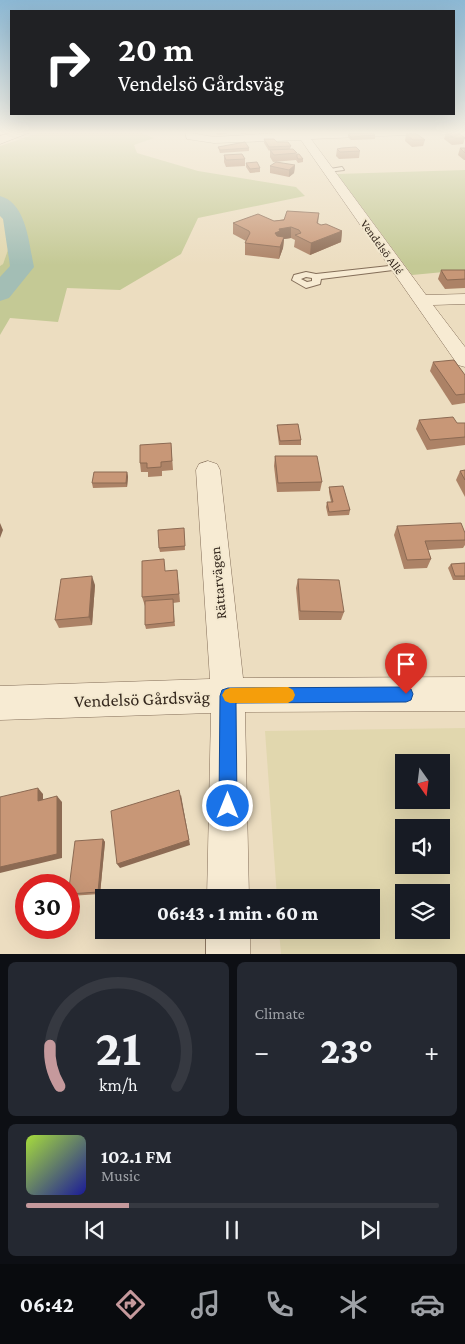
<!DOCTYPE html>
<html lang="en">
<head>
<meta charset="utf-8">
<style>
  :root { --surface:#171b24; --page:#242831; --text:#f1f3f6; --muted:#9ea1a6; --line:#363941; --accent:#c5999c }
  body { margin:0; font-family:"Crimson Pro",serif; background:var(--page); color:var(--text); height:100vh; display:flex; flex-direction:column; font-size:19px; white-space:nowrap }
  * { box-sizing:border-box; margin:0 }
  p { font-size:16px; color:var(--muted) }
  .icon { flex:none; width:28px; height:28px; fill:none; stroke:currentColor; stroke-width:2; stroke-linecap:round; stroke-linejoin:round }
  .map { position:relative; height:954px; overflow:hidden }
  .drawer { display:flex; flex-direction:column; gap:8px; padding:8px; background:#0d0f14; flex:1 }
  .drawer>* { flex:none }
  .guide { position:absolute; left:10px; top:10px; width:445px; height:105px; border-radius:0px; box-shadow:0 5px 20px #0002; background:#202124; color:#fff; overflow:hidden }
  .needle { width:32px; rotate:166deg }
  .fabs { position:absolute; left:395px; top:754px; display:grid; gap:10px }
  .fabs a { display:grid; place-items:center; width:55px; height:55px; border-radius:0px; background:var(--surface); box-shadow:0 5px 20px #0002; font-size:25px }
  .speed { position:absolute; left:15px; top:874px; display:flex; gap:10px; font-size:25px; font-weight:700; text-align:center }
  .speed>* { display:grid; place-content:center; width:65px; height:65px; border-radius:50%; background:var(--surface); box-shadow:0 5px 20px #0002; line-height:1 }
  .speed .limit { border:8px solid #d22; background:#fff; color:#111 }
  .pin { position:absolute; display:grid; place-items:center; width:42px; height:42px; color:#fff; margin:-51px -21px; border-radius:50% 50% 50% 0; rotate:-45deg; box-shadow:0 0 5px #0007 }
  .pin .icon { rotate:45deg }
  .me { position:absolute; width:55px; margin:-28px; rotate:0deg; stroke-linejoin:round; filter:drop-shadow(0 0 4px #0008) }
  .turn { display:flex; align-items:center; gap:18px; height:105px; padding:0 25px; font-size:22px }
  .turn .icon { width:65px; height:65px; stroke-width:2.5 }
  .turn b { display:block; font-size:35px; line-height:42px }
  .big { font-size:38px; font-weight:800; line-height:1.1 }
  .drawer .tile { flex:1; display:flex; flex-direction:column; justify-content:center; gap:8px; min-width:0; padding:0 18px; border-radius:8px; background:var(--page) }
  .drawer .dial { align-items:center; gap:0 }
  .dial svg { height:130px; overflow:visible; fill:none; stroke:var(--line); stroke-width:7; stroke-linecap:round; text-anchor:middle }
  .dial text { fill:var(--text); stroke:none }
  .song { display:flex; align-items:center; gap:15px }
  .cover { width:60px; height:60px; border-radius:8px; background:linear-gradient(135deg,hsl(80 70% 55%),hsl(240 70% 35%)) }
  .played { height:5px; border-radius:2px; background:linear-gradient(90deg,var(--accent) 25%,var(--line) 25%) }
  .keys { display:flex; justify-content:space-around; direction:ltr }
  .heat { display:flex; justify-content:space-between; align-items:center; font-size:28px; direction:ltr }
  .drawer .tiles { flex:1; display:grid; gap:8px; grid-template-columns:1fr 1fr }
  .tile:last-child { grid-column:span 2 }
  .trip { position:absolute; left:95px; top:889px; width:285px; height:50px; border-radius:0px; background:var(--surface); box-shadow:0 5px 20px #0002; font-weight:800; line-height:50px; text-align:center }
  .tab-bar { display:flex; height:80px; justify-content:space-around; align-items:center; background:#090b0e; color:var(--muted) }
  .tab-bar .icon { width:35px; height:35px }
  .tab-bar .active { color:var(--accent) }
  .tab-bar b { font-size:22px; color:var(--text) }
  .map>svg:first-child { display:block }
  .farmland { fill:#e1d7ae; fill-rule:evenodd }
  .green { fill:#c4c995 }
  .lines { fill:none; stroke-linecap:round; stroke-linejoin:round }
  .river { fill:#a3beb5; fill-rule:evenodd }
  .service-casing { stroke:#846e59; stroke-width:2 }
  .minor-casing { stroke:#846e59; stroke-width:1 }
  .secondary-casing { stroke:#65503c; stroke-width:1 }
  .service { fill:#f7ebd3; fill-rule:evenodd }
  .minor { fill:#f7ebd3; fill-rule:evenodd }
  .secondary { fill:#f7ebd3; fill-rule:evenodd }
  .wall { fill:#ac8266 }
  .shaded-wall { fill:#8c6a53 }
  .building { fill:#c89777; stroke:#8c6a53 }
  .route { fill:#1a73e8; stroke:#114b97 }
  .slow { fill:#f59e0b }
  .labels { text-anchor:middle; dominant-baseline:central; stroke-width:4; stroke-linejoin:round; paint-order:stroke }
  .far-street-label { font-size:12px; fill:#34271d; stroke:#f3e8cf }
  .street-label { font-size:15px; fill:#34271d; stroke:#f3e8cf }
  .near-street-label { font-size:18px; fill:#34271d; stroke:#f3e8cf }
</style>
</head>
<body>
<div class="map">
<svg width="465" height="954" viewBox="0 0 465 954">
  <rect width="100%" height="100%" fill="#ecddc0"/>
  <g class="farmland">
    <polygon points="0,200 20,215 3,264 0,266"/>
    <path d="M465 728V954H281L279 930H371V898L277 897 265 731ZM404 762H441V800H404ZM404 828H441V865H404ZM404 892H441V930H404Z"/>
  </g>
  <g class="green">
    <polygon points="41,132 140,132 154,138 134,145 137,153 198,171 296,187 305,196 198,218 181,254 120,290 67,288 58,322 10,318 0,335 0,266 3,264 20,215 0,200 0,146"/>
    <polygon points="465,170 465,270 412,275 337,174"/>
  </g>
  <g class="lines">
    <path class="river" d="M0 196C27 203 29 245 34 267L9 298 0 301V277L10 266 3 219 0 216Z"/>
    <defs>
      <g id="service">
        <polygon points="342,167 344,170 327,172 324,170"/>
        <path d="M398 265 402 267 401 269 321 279 320 284 306 288 292 280 294 275 306 272 316 274ZM306 277 312 278V281L307 282 301 279Z"/>
      </g>
      <g id="minor">
        <polygon points="185,132 214,137 296,132 412,132 407,135 311,139 426,295 465,294 465,304 433,305 465,347 465,367 458,365 301,140 214,143 187,139"/>
        <polygon points="208,461 217,464 220,470 243,678 465,677 465,711 245,712 249,898 207,898 211,713 0,720 0,686 210,679 196,470 199,464"/>
        <rect x="206" y="930" width="44" height="24"/>
      </g>
      <polygon id="secondary" points="14,132 31,132 0,144 0,136"/>
    </defs>
    <use href="#service" class="service-casing"/>
    <use href="#minor" class="minor-casing"/>
    <use href="#secondary" class="secondary-casing"/>
    <use href="#service" class="service"/>
    <use href="#minor" class="minor"/>
    <use href="#secondary" class="secondary"/>
  </g>
  <g class="wall">
    <polygon points="164,132 176,132 176,133 165,133"/>
    <polygon points="215,132 227,132 227,134 217,135"/>
    <polygon points="240,132 251,132 251,133 241,134"/>
    <polygon points="266,132 277,132 266,133"/>
    <polygon points="446,132 465,138 463,144 452,145 444,139"/>
    <polygon points="348,134 375,135 375,139 351,140 348,137"/>
    <polygon points="406,134 425,140 423,146 412,147 405,141"/>
    <polygon points="264,139 291,146 290,149 303,159 303,162 298,163 296,160 273,162 270,157 270,150 269,151 264,143"/>
    <polygon points="218,147 249,148 249,151 220,153"/>
    <polygon points="460,148 465,148 465,160 464,160 458,155"/>
    <polygon points="337,149 360,151 359,158 339,159 336,156"/>
    <polygon points="224,155 245,159 245,166 226,167 224,162"/>
    <polygon points="246,163 260,168 260,172 250,173 246,167"/>
    <polygon points="295,165 294,173 289,177 270,173 270,166"/>
    <polygon points="319,213 318,224 321,225 342,231 341,242 310,255 294,247 295,240 291,238 284,239 283,248 279,259 245,255 245,243 246,241 233,234 233,223 274,221"/>
    <polygon points="441,270 465,270 465,288 445,289 438,279"/>
    <polygon points="433,362 465,375 465,403 452,405 430,371"/>
    <polygon points="419,420 457,423 465,423 465,445 427,450 416,429"/>
    <polygon points="277,425 301,440 301,445 279,445 277,429"/>
    <polygon points="171,443 173,470 162,471 162,476 148,477 148,472 141,472 140,463"/>
    <polygon points="275,456 322,482 320,491 277,492 274,466"/>
    <polygon points="465,470 465,497 456,480 460,471"/>
    <polygon points="127,472 128,477 127,487 93,488 92,483"/>
    <polygon points="329,487 350,510 349,515 328,516 326,507 327,502 331,502 329,492"/>
    <polygon points="397,526 465,533 465,545 463,548 428,550 431,559 427,568 404,569 394,535"/>
    <polygon points="184,528 185,550 160,552 159,548"/>
    <polygon points="465,563 465,580 453,580 448,568 451,564"/>
    <polygon points="178,579 180,602 173,603 175,626 146,629 145,625 145,606 142,597"/>
    <polygon points="298,579 344,612 341,620 299,620 296,588"/>
    <polygon points="95,585 92,625 59,628 55,620"/>
    <polygon points="103,839 105,842 100,894 70,896 69,895 69,888"/>
  </g>
  <g class="shaded-wall">
    <polygon points="295,165 294,173 289,177 289,170"/>
    <polygon points="291,227 291,238 284,239 283,248 279,259 280,247 279,240 275,233 279,229"/>
    <polygon points="342,231 341,242 310,255 311,243"/>
    <polygon points="127,472 128,477 127,487 126,483"/>
    <polygon points="0,523 3,530 0,538"/>
    <polygon points="92,576 95,585 92,625 89,617"/>
    <polygon points="38,788 43,794 43,806 38,801"/>
    <polygon points="181,795 190,845 120,868 117,864"/>
    <polygon points="57,796 62,802 62,858 0,873 0,867"/>
    <polygon points="103,839 105,842 100,894 98,892"/>
  </g>
  <g class="building">
    <polygon points="372,132 375,135 351,137 348,134"/>
    <polygon points="446,132 457,132 465,138 454,138"/>
    <polygon points="406,134 417,134 425,140 413,140"/>
    <polygon points="264,139 274,139 277,142 288,142 291,146 269,147"/>
    <polygon points="245,142 249,148 220,150 218,147"/>
    <polygon points="356,147 360,151 340,152 337,149 342,148"/>
    <polygon points="460,148 465,148 465,153"/>
    <polygon points="293,149 297,153 274,155 270,150"/>
    <polygon points="242,154 245,159 226,160 224,155"/>
    <polygon points="297,154 299,154 303,159 298,159 297,157"/>
    <polygon points="257,162 260,168 250,169 246,163"/>
    <polygon points="276,162 295,165 289,170 270,166"/>
    <polygon points="287,211 319,213 317,223 321,225 326,224 342,231 311,243 295,235 301,233 299,230 291,227 279,229 280,231 275,233 277,236 284,237 280,247 245,243 250,233 249,231 233,223 258,214 274,221 284,220"/>
    <polygon points="441,270 465,270 465,279 447,280"/>
    <polygon points="454,360 465,375 465,394 456,395 433,362"/>
    <polygon points="453,417 457,423 465,423 465,437 430,440 419,420"/>
    <polygon points="298,424 301,440 280,441 277,425"/>
    <polygon points="171,443 172,461 161,462 161,467 147,468 147,463 140,463 140,445"/>
    <polygon points="275,456 317,456 322,482 278,483"/>
    <polygon points="465,470 465,480 460,471"/>
    <polygon points="94,472 127,472 126,483 92,483"/>
    <polygon points="343,486 350,510 329,512 327,502 333,502 329,487"/>
    <polygon points="461,523 465,533 465,540 425,541 431,559 407,560 397,526"/>
    <polygon points="184,528 185,546 159,548 158,530"/>
    <polygon points="164,559 165,571 177,570 179,594 142,597 142,561"/>
    <polygon points="465,563 465,576 455,576 451,564"/>
    <polygon points="92,576 89,617 55,620 61,579"/>
    <polygon points="298,579 339,580 344,612 300,611"/>
    <polygon points="173,599 174,622 145,625 145,601"/>
    <polygon points="38,788 38,801 57,796 57,854 0,867 0,797"/>
    <polygon points="179,790 189,840 117,864 111,811"/>
    <polygon points="103,839 98,892 69,894 69,888 75,841"/>
  </g>
  <linearGradient id="sky" x2="0" y2="1"><stop stop-color="#8cb8d4"/><stop offset="0.5" stop-color="#f6f0e3"/><stop offset="1" stop-color="#f6f0e3" stop-opacity="0"/></linearGradient>
  <rect width="465" height="265" fill="url(#sky)"/>
  <polygon class="route" points="406,687 411,689 413,694 411,700 406,702 236,703 237,806 234,812 228,814 222,812 219,806 220,696 222,690 228,688"/>
  <polygon class="slow" points="288,687 293,690 295,695 293,700 288,703 230,703 225,701 222,695 225,690 230,688"/>
  <g class="labels">
    <g class="far-street-label">
      <text transform="translate(382 247) rotate(54)">Vendelsö Allé</text>
    </g>
    <g class="street-label">
      <text transform="translate(218 583) rotate(-95)">Rättarvägen</text>
    </g>
    <g class="near-street-label">
      <text transform="translate(142 699) rotate(-2)">Vendelsö Gårdsväg</text>
    </g>
  </g>
</svg>
<div class="fabs">
<a><svg class="needle" viewBox="-14 -14 28 28"><path d="M0-13l5 13h-10z" fill="#e53935"/><path d="M0 13l5-13h-10z" fill="#9ea1a6"/></svg></a>
<a><svg class="icon" aria-label="sound" viewBox="0 0 24 24"><path d="M4 9h4l5-4v14l-5-4H4zM17 9q2 3 0 6"/></svg></a>
<a><svg class="icon" aria-label="layers" viewBox="0 0 24 24"><path d="M12 4l9 5-9 5-9-5zM3 14l9 5 9-5"/></svg></a>
</div>
<div class="speed"><div class="limit">30</div></div>
<div class="pin" style="left:406px;top:694px;background:#d93025"><svg class="icon" aria-label="arrive" viewBox="0 0 24 24"><path d="M6 21V4h12l-3 4 3 4H6"/></svg></div>
<svg class="me" style="left:228px;top:806px" viewBox="-20 -20 40 40"><circle r="17" fill="#1a73e8" stroke="#fff" stroke-width="3"/><path d="M0-11L8 9 0 5-8 9z" fill="#fff"/></svg>
<div class="trip">06:43 · 1 min · 60 m</div>
<div class="guide">
<div class="turn"><svg class="icon" aria-label="right" viewBox="0 0 24 24"><path d="M7 20v-9h11M14 6l5 5-5 5"/></svg><div><b>20 m</b>Vendelsö Gårdsväg</div></div>
</div>
</div>
<section class="drawer">
<div class="tiles">
<div class="tile dial"><svg viewBox="0 0 100 80">
<path d="M14 69A42 42 0 1 1 86 69"/>
<path d="M14 69A42 42 0 0 1 8 44" stroke="#c5999c"/>
<text x="50" y="56" font-size="32" font-weight="700">21</text>
<text x="50" y="72" font-size="11">km/h</text>
</svg></div>
<div class="tile"><p>Climate</p>
<div class="heat"><a>−</a><b class="big">23°</b><a>+</a></div>
</div>
<div class="tile">
<div class="song"><i class="cover"></i><div><b>102.1 FM</b><p>Music</p></div></div>
<div class="played"></div>
<div class="keys"><svg class="icon" aria-label="previous" viewBox="0 0 24 24"><path d="M18 5L8 12l10 7zM5 5v14"/></svg><svg class="icon" aria-label="pause" viewBox="0 0 24 24"><path d="M8 5v14M16 5v14"/></svg><svg class="icon" aria-label="next" viewBox="0 0 24 24"><path d="M6 5l10 7-10 7zM19 5v14"/></svg></div>
</div>
</div>
</section>
<nav class="tab-bar">
<b>06:42</b>
<svg class="icon active" aria-label="directions" viewBox="0 0 24 24"><path d="M12 3l9 9-9 9-9-9zM9 14v-3h6M13 9l2 2-2 2"/></svg>
<svg class="icon" aria-label="music" viewBox="0 0 24 24"><path d="M9 18V5l10-2v13"/><circle cx="6" cy="18" r="3"/><circle cx="16" cy="16" r="3"/></svg>
<svg class="icon" aria-label="phone" viewBox="0 0 24 24"><path d="M5 4h4l2 5-3 2q2 4 5 5l2-3 5 2v4C11 20 4 13 5 4z"/></svg>
<svg class="icon" aria-label="climate" viewBox="0 0 24 24"><path d="M12 3v18M4 7l16 10M4 17L20 7"/></svg>
<svg class="icon" aria-label="car" viewBox="0 0 24 24"><path d="M5 17H2v-5l4-1 3-4h7l3 4 3 1v5h-3M9 17h6M6 11h13"/><circle cx="7" cy="17" r="2"/><circle cx="17" cy="17" r="2"/></svg>
</nav>
</body>
</html>
